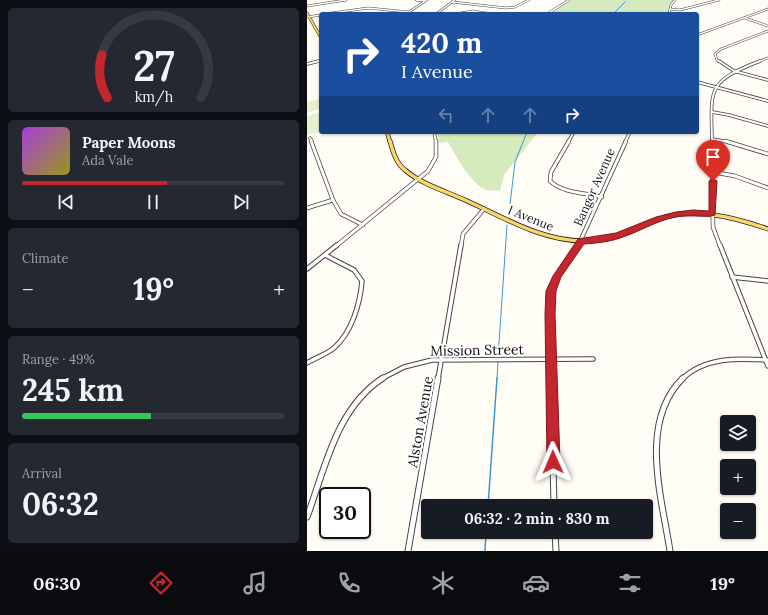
<!DOCTYPE html>
<html lang="en">
<head>
<meta charset="utf-8">
<style>
  :root { --surface:#171b24; --page:#242831; --text:#f1f3f6; --muted:#9ea1a6; --line:#363941; --accent:#c4262e }
  body { margin:0; font-family:Lora,serif; background:var(--page); color:var(--text); height:100vh; display:flex; flex-direction:column; font-size:15px; white-space:nowrap }
  * { box-sizing:border-box; margin:0 }
  p { font-size:13px; color:var(--muted) }
  .icon { flex:none; width:22px; height:22px; fill:none; stroke:currentColor; stroke-width:2; stroke-linecap:round; stroke-linejoin:round }
  .map { position:relative; flex:1; overflow:hidden }
  .panel { display:flex; flex-direction:column; gap:8px; padding:8px; background:#0d0f14; width:307px }
  .panel>* { flex:none }
  .top-card { position:absolute; left:12px; top:12px; width:380px; height:122px; border-radius:4px; box-shadow:0 1px 3px #0004; background:#1a4fa0; color:#fff; overflow:hidden }
  .fabs { position:absolute; left:413px; top:415px; display:grid; gap:8px }
  .fabs a { display:grid; place-items:center; width:36px; height:36px; border-radius:4px; background:var(--surface); box-shadow:0 1px 3px #0004; font-size:20px }
  .speed { position:absolute; left:12px; top:487px; display:flex; gap:8px; font-size:20px; font-weight:700; text-align:center }
  .speed>* { display:grid; place-content:center; width:52px; height:52px; border-radius:50%; background:var(--surface); box-shadow:0 1px 3px #0004; line-height:1 }
  .speed .limit { border:2px solid #111; border-radius:6px; background:#fff; color:#111 }
  .pin { position:absolute; display:grid; place-items:center; width:34px; height:34px; color:#fff; margin:-41px -17px; border-radius:50% 50% 50% 0; rotate:-45deg; box-shadow:0 0 4px #0007 }
  .pin .icon { rotate:45deg }
  .me { position:absolute; width:44px; margin:-22px; rotate:359deg; stroke-linejoin:round; filter:drop-shadow(0 0 3px #0008) }
  .turn { display:flex; align-items:center; gap:14px; height:84px; padding:0 16px; font-size:18px }
  .turn .icon { width:52px; height:52px; stroke-width:2.5 }
  .turn b { display:block; font-size:28px; line-height:34px }
  .lanes { display:flex; align-items:center; height:38px; padding:0 16px; background:#0003; justify-content:center; gap:20px; direction:ltr }
  .lanes .off { opacity:.35 }
  .big { font-size:30px; font-weight:700; line-height:1.1 }
  .panel .tile { flex:1; display:flex; flex-direction:column; justify-content:center; gap:6px; min-width:0; padding:0 14px; border-radius:6px; background:var(--page) }
  .panel .dial { align-items:center; gap:0 }
  .dial svg { height:104px; overflow:visible; fill:none; stroke:var(--line); stroke-width:7; stroke-linecap:round; text-anchor:middle }
  .dial text { fill:var(--text); stroke:none }
  .song { display:flex; align-items:center; gap:12px }
  .cover { width:48px; height:48px; border-radius:6px; background:linear-gradient(135deg,hsl(280 70% 55%),hsl(60 70% 35%)) }
  .played { height:4px; border-radius:2px; background:linear-gradient(90deg,var(--accent) 55%,var(--line) 55%) }
  .keys { display:flex; justify-content:space-around; direction:ltr }
  .heat { display:flex; justify-content:space-between; align-items:center; font-size:22px; direction:ltr }
  .charge { height:6px; border-radius:3px; background:linear-gradient(90deg,#34c759 49%,var(--line) 0) }
  .trip { position:absolute; left:114px; top:499px; width:232px; height:40px; border-radius:4px; background:var(--surface); box-shadow:0 1px 3px #0004; font-weight:700; line-height:40px; text-align:center }
  .tabs { display:flex; height:64px; justify-content:space-around; align-items:center; background:#090b0e; color:var(--muted) }
  .tabs .icon { width:28px; height:28px }
  .tabs .active { color:var(--accent) }
  .tabs b { font-size:18px; color:var(--text) }
  main { display:flex; flex:1; min-height:0 }
  .map>svg:first-child { display:block }
  .green { fill:#d5ebbd }
  .pitch { fill:#e6f2cf }
  .lines { fill:none; stroke-linecap:round; stroke-linejoin:round }
  .stream-far1 { stroke:#3f96cf; stroke-width:1 }
  .stream { stroke:#3f96cf; stroke-width:1.5 }
  .minor-far4-casing { stroke:#444; stroke-width:2.5 }
  .minor-far3-casing { stroke:#444; stroke-width:3.5 }
  .minor-far2-casing { stroke:#444; stroke-width:4.5 }
  .minor-far1-casing { stroke:#444; stroke-width:5.5 }
  .minor-casing { stroke:#444; stroke-width:7 }
  .major-far2-casing { stroke:#222; stroke-width:3 }
  .major-far1-casing { stroke:#222; stroke-width:4.5 }
  .major-casing { stroke:#222; stroke-width:5 }
  .minor-far4 { stroke:#fff; stroke-width:1.5 }
  .minor-far3 { stroke:#fff; stroke-width:2 }
  .minor-far2 { stroke:#fff; stroke-width:3 }
  .minor-far1 { stroke:#fff; stroke-width:3.5 }
  .minor { stroke:#fff; stroke-width:5 }
  .major-far2 { stroke:#f9d66b; stroke-width:2 }
  .major-far1 { stroke:#f9d66b; stroke-width:3 }
  .major { stroke:#f9d66b; stroke-width:3.5 }
  .route { fill:#c4262e; stroke:#7f191e }
  .labels { text-anchor:middle; dominant-baseline:central; stroke-width:4; stroke-linejoin:round; paint-order:stroke }
  .street-label { font-size:12px; fill:#111; stroke:#fff }
  .near-street-label { font-size:14px; fill:#111; stroke:#fff }
</style>
</head>
<body>
<main>
<section class="panel">
<div class="tile dial"><svg viewBox="0 0 100 80">
<path d="M14 69A42 42 0 1 1 86 69"/>
<path d="M14 69A42 42 0 0 1 10 36" stroke="#c4262e"/>
<text x="50" y="56" font-size="32" font-weight="700">27</text>
<text x="50" y="72" font-size="11">km/h</text>
</svg></div>
<div class="tile">
<div class="song"><i class="cover"></i><div><b>Paper Moons</b><p>Ada Vale</p></div></div>
<div class="played"></div>
<div class="keys"><svg class="icon" aria-label="previous" viewBox="0 0 24 24"><path d="M18 5L8 12l10 7zM5 5v14"/></svg><svg class="icon" aria-label="pause" viewBox="0 0 24 24"><path d="M8 5v14M16 5v14"/></svg><svg class="icon" aria-label="next" viewBox="0 0 24 24"><path d="M6 5l10 7-10 7zM19 5v14"/></svg></div>
</div>
<div class="tile"><p>Climate</p>
<div class="heat"><a>−</a><b class="big">19°</b><a>+</a></div>
</div>
<div class="tile"><p>Range · 49%</p><b class="big">245 km</b><div class="charge"></div></div>
<div class="tile"><p>Arrival</p><b class="big">06:32</b></div>
</section>
<div class="map">
<svg width="461" height="551" viewBox="0 0 461 551">
  <rect width="100%" height="100%" fill="#fffdf5"/>
  <g class="green">
    <polygon points="264,0 367,0 363,5 361,14 242,14"/>
    <path d="M130 132H231L197 175 193 191C189 190 184 191 180 190 164 185 149 156 141 142L132 143Z"/>
  </g>
  <g class="pitch">
    <polygon points="13,99 14,108 0,113 0,102"/>
    <polygon points="14,112 14,132 0,135 0,116"/>
  </g>
  <g class="lines">
    <g class="stream-far1">
      <polyline points="306,14 318,2"/>
      <polyline points="202,213 208,162 220,132"/>
      <polyline points="191,358 200,225"/>
      <polyline points="190,379 191,361"/>
    </g>
    <g class="stream">
      <polyline points="181,506 190,378"/>
      <polyline points="178,551 179,532"/>
    </g>
    <defs>
      <g id="minor-far4">
        <polyline points="109,0 118,1"/>
        <polyline points="145,2 199,8 208,7 222,0"/>
        <polyline points="0,6 39,0"/>
        <polyline points="363,9 373,10 412,0"/>
        <polyline points="18,14 61,8 102,12"/>
        <polyline points="99,14 120,0"/>
        <polyline points="129,14 148,0"/>
        <polyline points="148,14 166,11 184,14"/>
        <polyline points="240,14 262,0"/>
        <polyline points="362,14 364,5 368,0"/>
        <polyline points="0,17 14,15"/>
        <polyline points="438,18 461,26"/>
        <polyline points="390,35 461,9"/>
        <polyline points="7,62 14,61"/>
        <polyline points="413,62 410,60 408,54 414,49 461,31"/>
        <polyline points="450,62 461,58"/>
      </g>
      <g id="minor-far3">
        <polyline points="412,61 427,71 461,80"/>
        <polyline points="0,64 12,61"/>
        <polyline points="390,82 461,101"/>
        <polyline points="405,112 422,115 461,126"/>
        <polyline points="127,132 129,142"/>
        <polyline points="3,138 5,142"/>
        <polyline points="405,139 423,142"/>
        <polyline points="261,142 267,132"/>
        <polyline points="318,142 323,132"/>
        <path d="M405 142C404 89 399 82 453 61"/>
      </g>
      <g id="minor-far2">
        <polyline points="4,141 26,200 34,214 56,225"/>
        <path d="M262 141 244 172 243 181C255 193 279 193 295 197"/>
        <polyline points="405,141 406,227 413,246"/>
        <polyline points="418,141 461,154"/>
        <polyline points="406,172 428,176 461,188"/>
        <polyline points="0,208 26,200"/>
        <polyline points="29,246 121,171 129,157 129,141"/>
        <polyline points="154,246 156,234 177,209"/>
        <polyline points="271,246 319,141"/>
      </g>
      <g id="minor-far1">
        <polyline points="413,245 461,366"/>
        <polyline points="0,269 30,245"/>
        <polyline points="425,277 461,281"/>
        <path d="M0 363C8 358 20 354 27 348 45 332 53 304 55 281L47 270 18 255"/>
        <polyline points="74,379 97,367 125,360 286,359"/>
        <polyline points="131,379 154,245"/>
        <polyline points="244,379 244,291 250,276 271,245"/>
        <path d="M375 379C398 357 430 358 460 360"/>
      </g>
      <g id="minor">
        <polyline points="244,378 247,506"/>
        <path d="M0 517C18 469 29 408 76 378"/>
        <polyline points="248,532 249,551"/>
        <polyline points="101,551 131,378"/>
        <path d="M363 551C355 498 331 422 376 378"/>
      </g>
      <polyline id="major-far2" points="0,13 14,38"/>
      <polyline id="major-far1" points="80,132 83,142"/>
      <path id="major" d="M83 141C86 152 89 163 98 170 114 184 138 191 158 200 196 217 234 241 277 241 305 242 326 228 352 219 389 207 426 217 461 229"/>
    </defs>
    <use href="#minor-far4" class="minor-far4-casing"/>
    <use href="#minor-far3" class="minor-far3-casing"/>
    <use href="#minor-far2" class="minor-far2-casing"/>
    <use href="#minor-far1" class="minor-far1-casing"/>
    <use href="#minor" class="minor-casing"/>
    <use href="#major-far2" class="major-far2-casing"/>
    <use href="#major-far1" class="major-far1-casing"/>
    <use href="#major" class="major-casing"/>
    <use href="#minor-far4" class="minor-far4"/>
    <use href="#minor-far3" class="minor-far3"/>
    <use href="#minor-far2" class="minor-far2"/>
    <use href="#minor-far1" class="minor-far1"/>
    <use href="#minor" class="minor"/>
    <use href="#major-far2" class="major-far2"/>
    <use href="#major-far1" class="major-far1"/>
    <use href="#major" class="major"/>
  </g>
  <path class="route" d="M406 179 410 181 408 215C397 218 381 214 368 217 349 221 332 232 313 238 302 242 289 243 277 244L254 277 249 291 248 314 253 462 251 467 246 469 242 467 240 462 238 314 239 291 246 276 271 239 309 233 349 217 369 212 386 210 402 211V181Z"/>
  <g class="labels">
    <g class="street-label">
      <text transform="translate(287 187) rotate(-66)">Bangor Avenue</text>
      <text transform="translate(224 218) rotate(22)">I Avenue</text>
    </g>
    <g class="near-street-label">
      <text transform="translate(170 350) rotate(-1)">Mission Street</text>
      <text transform="translate(113 422) rotate(-80)">Alston Avenue</text>
    </g>
  </g>
</svg>
<div class="fabs">
<a><svg class="icon" aria-label="layers" viewBox="0 0 24 24"><path d="M12 4l9 5-9 5-9-5zM3 14l9 5 9-5"/></svg></a>
<a>+</a>
<a>−</a>
</div>
<div class="speed"><div class="limit">30</div></div>
<div class="pin" style="left:406px;top:181px;background:#d93025"><svg class="icon" aria-label="arrive" viewBox="0 0 24 24"><path d="M6 21V4h12l-3 4 3 4H6"/></svg></div>
<svg class="me" style="left:246px;top:462px" viewBox="-20 -20 40 40"><path d="M0-17L14 15 0 8-14 15z" fill="#c4262e" stroke="#fff" stroke-width="4"/></svg>
<div class="trip">06:32 · 2 min · 830 m</div>
<div class="top-card">
<div class="turn"><svg class="icon" aria-label="right" viewBox="0 0 24 24"><path d="M7 20v-9h11M14 6l5 5-5 5"/></svg><div><b>420 m</b>I Avenue</div></div>
<div class="lanes"><svg class="icon off" aria-label="left" viewBox="0 0 24 24"><path d="M17 20v-9H6M10 6l-5 5 5 5"/></svg><svg class="icon off" aria-label="ahead" viewBox="0 0 24 24"><path d="M12 20V5M6 11l6-6 6 6"/></svg><svg class="icon off" aria-label="ahead" viewBox="0 0 24 24"><path d="M12 20V5M6 11l6-6 6 6"/></svg><svg class="icon" aria-label="right" viewBox="0 0 24 24"><path d="M7 20v-9h11M14 6l5 5-5 5"/></svg></div>
</div>
</div>
</main>
<nav class="tabs">
<b>06:30</b>
<svg class="icon active" aria-label="directions" viewBox="0 0 24 24"><path d="M12 3l9 9-9 9-9-9zM9 14v-3h6M13 9l2 2-2 2"/></svg>
<svg class="icon" aria-label="music" viewBox="0 0 24 24"><path d="M9 18V5l10-2v13"/><circle cx="6" cy="18" r="3"/><circle cx="16" cy="16" r="3"/></svg>
<svg class="icon" aria-label="phone" viewBox="0 0 24 24"><path d="M5 4h4l2 5-3 2q2 4 5 5l2-3 5 2v4C11 20 4 13 5 4z"/></svg>
<svg class="icon" aria-label="climate" viewBox="0 0 24 24"><path d="M12 3v18M4 7l16 10M4 17L20 7"/></svg>
<svg class="icon" aria-label="car" viewBox="0 0 24 24"><path d="M5 17H2v-5l4-1 3-4h7l3 4 3 1v5h-3M9 17h6M6 11h13"/><circle cx="7" cy="17" r="2"/><circle cx="17" cy="17" r="2"/></svg>
<svg class="icon" aria-label="filters" viewBox="0 0 24 24"><path d="M4 7h16M4 17h16"/><circle cx="9" cy="7" r="2"/><circle cx="15" cy="17" r="2"/></svg>
<b>19°</b>
</nav>
</body>
</html>
